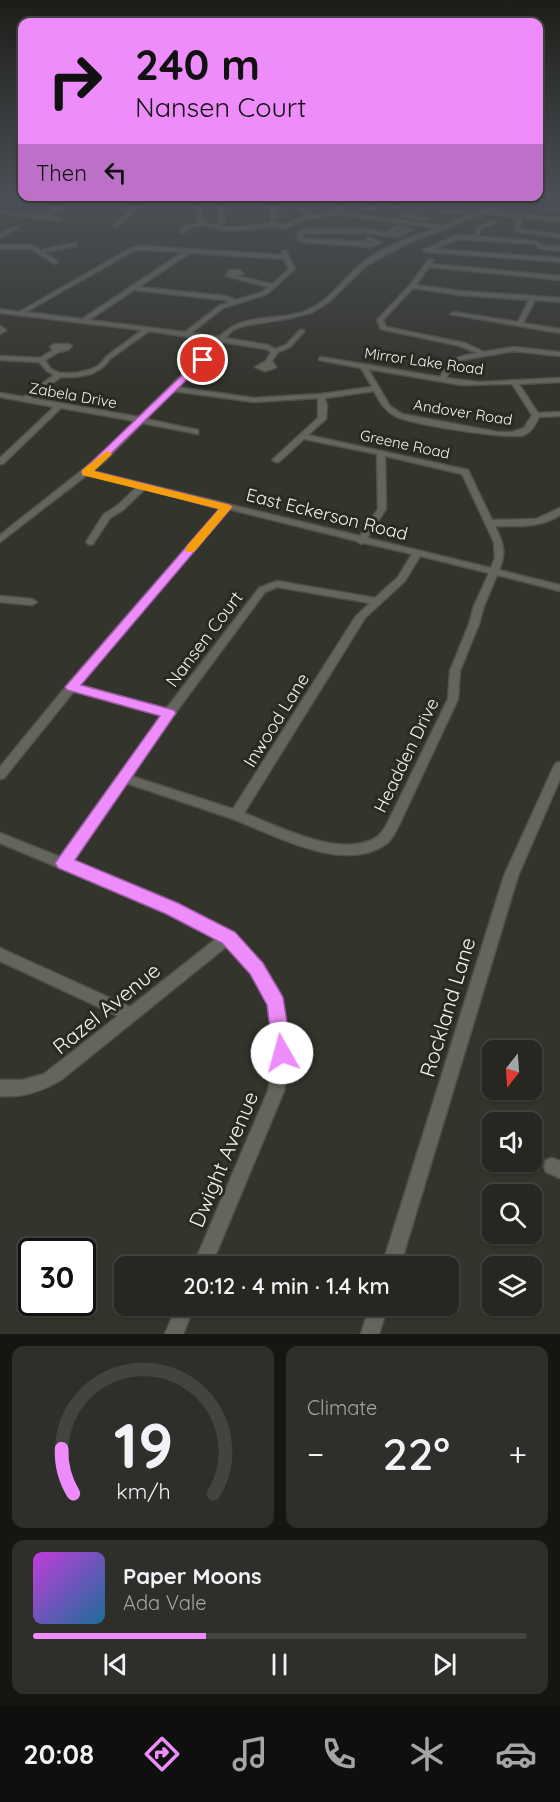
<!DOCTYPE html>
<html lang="en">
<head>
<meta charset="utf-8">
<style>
  :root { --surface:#262721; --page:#2e2f2a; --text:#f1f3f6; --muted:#a4a5a5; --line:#42443f; --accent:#ed8cfa }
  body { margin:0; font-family:Quicksand,sans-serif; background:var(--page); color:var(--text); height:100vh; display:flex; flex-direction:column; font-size:22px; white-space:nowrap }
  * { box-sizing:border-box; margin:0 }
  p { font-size:20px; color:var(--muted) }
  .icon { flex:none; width:33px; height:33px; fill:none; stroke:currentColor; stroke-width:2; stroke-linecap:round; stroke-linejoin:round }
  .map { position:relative; height:1334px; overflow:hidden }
  .side { display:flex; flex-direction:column; gap:12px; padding:12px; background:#151512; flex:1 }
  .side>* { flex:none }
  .guide { position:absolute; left:18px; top:18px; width:525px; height:183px; border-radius:12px; box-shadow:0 2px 4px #0004,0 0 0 2px var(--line); background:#ed8cfa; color:#111; overflow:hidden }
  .needle { width:39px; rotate:197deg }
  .buttons { position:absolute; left:482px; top:1040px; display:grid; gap:12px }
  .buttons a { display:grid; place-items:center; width:60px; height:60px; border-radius:12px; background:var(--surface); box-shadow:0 2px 4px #0004,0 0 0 2px var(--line); font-size:30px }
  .speed { position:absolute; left:18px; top:1238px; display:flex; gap:12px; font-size:30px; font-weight:700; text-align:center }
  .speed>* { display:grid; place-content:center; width:78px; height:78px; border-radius:50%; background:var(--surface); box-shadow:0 2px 4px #0004,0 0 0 2px var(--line); line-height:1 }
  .speed .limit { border:3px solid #111; border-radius:9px; background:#fff; color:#111 }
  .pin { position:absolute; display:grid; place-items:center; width:51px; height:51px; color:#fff; margin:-26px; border:3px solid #fff; border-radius:50%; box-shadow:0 2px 6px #0007 }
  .me { position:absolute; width:66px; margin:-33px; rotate:353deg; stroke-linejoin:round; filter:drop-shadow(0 0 4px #0008) }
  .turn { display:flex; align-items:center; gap:21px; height:126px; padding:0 18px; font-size:27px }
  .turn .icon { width:78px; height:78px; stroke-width:2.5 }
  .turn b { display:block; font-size:42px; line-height:51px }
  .then { display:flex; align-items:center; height:57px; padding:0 18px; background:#0003; gap:12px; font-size:22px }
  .big { font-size:45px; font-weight:600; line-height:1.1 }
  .side .card { flex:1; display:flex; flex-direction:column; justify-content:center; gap:9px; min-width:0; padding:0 21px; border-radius:12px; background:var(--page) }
  .side .dial { align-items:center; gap:0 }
  .dial svg { height:156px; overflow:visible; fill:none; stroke:var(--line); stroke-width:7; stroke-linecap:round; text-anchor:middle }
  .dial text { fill:var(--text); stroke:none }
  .song { display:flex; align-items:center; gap:18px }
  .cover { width:72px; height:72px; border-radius:9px; background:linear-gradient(135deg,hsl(290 70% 55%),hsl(200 70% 35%)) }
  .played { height:6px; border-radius:3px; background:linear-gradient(90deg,var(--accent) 35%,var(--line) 35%) }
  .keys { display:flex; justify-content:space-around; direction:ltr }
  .heat { display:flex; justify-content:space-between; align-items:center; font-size:33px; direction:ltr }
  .side .tiles { flex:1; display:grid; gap:12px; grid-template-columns:1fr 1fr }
  .card:last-child { grid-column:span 2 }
  .trip { position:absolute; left:114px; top:1256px; width:345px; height:60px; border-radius:12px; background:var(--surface); box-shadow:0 2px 4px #0004,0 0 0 2px var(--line); font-weight:600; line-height:60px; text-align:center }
  .dock { display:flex; height:96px; justify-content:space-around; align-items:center; background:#0f100d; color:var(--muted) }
  .dock .icon { width:42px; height:42px }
  .dock .selected { color:var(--accent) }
  .dock b { font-size:27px; color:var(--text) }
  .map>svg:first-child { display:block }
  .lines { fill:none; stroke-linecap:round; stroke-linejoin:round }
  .minor-casing { stroke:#4f5048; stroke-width:3 }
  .minor { fill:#64655c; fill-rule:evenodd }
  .route { fill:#ed8cfa; stroke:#9a5ba2; stroke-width:1.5 }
  .slow { fill:#f59e0b }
  .labels { text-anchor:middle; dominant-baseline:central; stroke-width:6; stroke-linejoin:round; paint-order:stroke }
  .far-street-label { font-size:15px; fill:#f2f3ed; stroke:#292a22 }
  .street-label { font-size:18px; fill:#f2f3ed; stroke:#292a22 }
  .near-street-label { font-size:21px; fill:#f2f3ed; stroke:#292a22 }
</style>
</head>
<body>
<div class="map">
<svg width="560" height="1334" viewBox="0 0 560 1334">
  <rect width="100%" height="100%" fill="#33342c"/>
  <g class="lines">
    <defs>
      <g id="minor">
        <polygon points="30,197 102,202 142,197 129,203 136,209 116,228 114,225 131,209 125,203 102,205 70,203 49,216 63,218 61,221 0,213 0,211 43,215 64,203"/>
        <path d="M209 197H215L201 207 202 220 214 226 219 221 218 208 235 197H241L223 210 225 221 219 227H244L269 223 271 221 270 209 277 204 273 197H278L282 205 275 210V215L289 216 276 217 275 223 283 225 306 216 299 210 300 203 306 197H312L304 204V210C315 219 329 214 341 206V202L333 197 345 200 387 197 362 201 375 208V210C362 209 362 201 346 202L345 208 339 212 442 226 517 197H524L490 211 560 218V222L521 218 520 229 560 234V238L515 231 516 218 485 213 411 242 367 265 330 301 313 312 291 318 243 326 233 330 225 338 268 345 275 349 286 345 300 330H304V332L290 347 278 352 272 361 276 367 275 368 265 371 255 367 266 361 271 352 266 349 222 342 177 387 254 398 321 394 372 387 361 368 319 360V358L321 357 440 377C451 358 455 357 477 353L460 346 381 329 377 320 410 285 429 259 434 260 431 264 560 276V280L429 267 416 285 460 291 560 298V302L535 300 523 323 560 329V333L450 314 453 312 518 322 529 300 460 295 413 288 383 320 386 327 465 343 484 352 513 347 560 352V356L513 351 462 360 454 365 446 378 480 382 560 378V382L519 384 538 413 560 412V416L539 417C536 424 532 432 524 435 509 440 409 424 395 416 384 410 380 402 374 391L325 398 327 406 326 419 308 435 468 470 492 520 536 519 560 508V515C541 528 517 526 495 526 503 543 507 552 499 570L560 585V591L497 575 484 606 479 624 460 671 458 699 399 825C396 831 392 840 386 844 343 875 272 833 230 818 195 806 161 795 126 783L71 862 177 905 233 933 261 964 283 1004 290 1053 284 1091 211 1266H193L268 1091 274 1053 269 1005 251 972 227 946 61 1080C42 1091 23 1098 0 1096V1080H22L44 1074 118 1016 0 961V948L130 1007 217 938 167 913 0 843V833L60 857 162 715 74 691 4 778 0 779V767L68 684 221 508 145 489 123 510 110 518 93 544 90 545 86 542 104 514 117 506 137 487 87 475 0 542V535L99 457 135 421 61 408 3 464H0V458L54 407 0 397V393L24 397 54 375 47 371 39 362 0 360V356L40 358 53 350 50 347 54 344H69L72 346 68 350 59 352 45 360 51 369 60 373H75L89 370 98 366 107 356 142 330 0 313V309L19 312 131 248 142 246 283 255 282 251H286L295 269 267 294 223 308 191 333 219 337C248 309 278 324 310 309 331 299 344 278 361 264 382 247 411 237 436 228L334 214 322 218 310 217 284 229 271 226 244 230H223L202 225 191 227 184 233H180V231L187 225 199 223 197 221V207ZM142 250 183 252 82 319 26 312 133 251ZM190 253 284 259 289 269 272 284 237 276 243 274 240 270H229L226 276 268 287 263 292 236 300 225 296 139 287ZM134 290 224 300 230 302 219 306 185 332 89 320ZM149 331 216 341 139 417 31 398 61 377H75L91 374 102 368 111 358ZM368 369 461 385 512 384 532 415 524 428 512 432H498L402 414 390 406ZM173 391 254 402 318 398V418L272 460 276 462H279L304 439 377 454 378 509 360 536 92 471 105 461 142 423 198 434V430L146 419ZM385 456 462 474 494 542 495 558 491 568 367 538 386 509ZM228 509 357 541 361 544 364 543 412 554 398 577 375 598 277 581 259 588 166 709 79 685ZM420 556 489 573 474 606 469 624 450 671 448 699 388 822C385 827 382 833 377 837 342 860 278 826 244 813L365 618 405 581ZM277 587 370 603 356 616 233 809 131 776 173 716 265 592Z"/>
        <polygon points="417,197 423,197 428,200 440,198 442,199 427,203"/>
        <polygon points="467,201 493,202 495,203 493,204 465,203"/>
        <polygon points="414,204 416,206 396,207 394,206"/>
        <polygon points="541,208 560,210 560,212 543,210"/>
        <polygon points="444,211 469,212 471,213 469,214 442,213"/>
        <polygon points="406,213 428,218 429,219 426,221 399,215"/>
        <polygon points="492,221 497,222 481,229 479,234 475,234 477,227"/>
        <path d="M397 226 412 230 397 237 364 233H305L303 234V239L374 242 366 240 368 237 382 242 372 247 301 242 298 240 297 234 304 229H364L387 232ZM398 230 403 231 393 233Z"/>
        <polygon points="13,227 18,228 0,238 0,234"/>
        <polygon points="457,235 535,241 543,246 560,247 560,251 542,249 534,244 458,239 434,249 560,258 560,262 426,252 423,250"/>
        <polygon points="75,243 77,246 43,252 57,261 58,262 55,264 31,249 0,249 0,245 32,245 40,250"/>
        <polygon points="0,326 6,330 0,334"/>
        <polygon points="0,596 32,599 37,602 32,605 0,602"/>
        <polygon points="560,762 560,779 518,876 400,1266 382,1266 504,876 554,766 556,763"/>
        <polygon points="552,1158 560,1161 560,1178 546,1172 544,1166 546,1160"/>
        <polygon points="177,1305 195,1305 183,1334 165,1334"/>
        <polygon points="370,1305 388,1305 379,1334 361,1334"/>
      </g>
    </defs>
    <use href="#minor" class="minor-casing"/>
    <use href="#minor" class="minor"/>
  </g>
  <linearGradient id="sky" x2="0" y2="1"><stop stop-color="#1c1d18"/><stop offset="0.51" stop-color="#4a5056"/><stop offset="1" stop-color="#4a5056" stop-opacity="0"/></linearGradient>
  <rect width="560" height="384" fill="url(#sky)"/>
  <polygon class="route" points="200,358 207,360 93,471 230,505 232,507 81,685 174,710 176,713 75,860 178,903 235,932 263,963 283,997 292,1053 289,1060 282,1063 275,1060 273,1053 267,1005 250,974 222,943 166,914 58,868 55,863 160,716 67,690 65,687 219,509 81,472"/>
  <polygon class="slow" points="107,451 112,454 94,471 230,505 232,507 194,552 186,552 186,547 219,509 82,475 82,470"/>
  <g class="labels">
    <g class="far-street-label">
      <text transform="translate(424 361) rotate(8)">Mirror Lake Road</text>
      <text transform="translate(73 395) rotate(10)">Zabela Drive</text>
      <text transform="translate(463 412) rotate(9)">Andover Road</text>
      <text transform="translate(405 444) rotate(12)">Greene Road</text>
    </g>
    <g class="street-label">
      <text transform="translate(327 514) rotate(14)">East Eckerson Road</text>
      <text transform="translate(204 639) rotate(-53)">Nansen Court</text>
      <text transform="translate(276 720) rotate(-58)">Inwood Lane</text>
      <text transform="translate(406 755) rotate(-64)">Headden Drive</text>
    </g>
    <g class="near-street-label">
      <text transform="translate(447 1007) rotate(-73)">Rockland Lane</text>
      <text transform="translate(106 1008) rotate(-39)">Razel Avenue</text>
      <text transform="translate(223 1159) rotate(-67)">Dwight Avenue</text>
    </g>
  </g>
</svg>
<div class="buttons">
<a><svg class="needle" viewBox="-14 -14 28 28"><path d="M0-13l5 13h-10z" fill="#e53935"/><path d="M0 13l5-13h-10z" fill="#a4a5a5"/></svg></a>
<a><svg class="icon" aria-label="sound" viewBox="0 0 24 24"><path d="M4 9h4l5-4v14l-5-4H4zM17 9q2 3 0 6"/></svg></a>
<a><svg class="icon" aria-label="search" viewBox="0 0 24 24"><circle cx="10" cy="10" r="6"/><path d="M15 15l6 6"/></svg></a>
<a><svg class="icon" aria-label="layers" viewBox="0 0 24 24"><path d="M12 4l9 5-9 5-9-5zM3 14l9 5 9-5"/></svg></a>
</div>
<div class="speed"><div class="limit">30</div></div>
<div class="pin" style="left:203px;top:360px;background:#d93025"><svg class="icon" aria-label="arrive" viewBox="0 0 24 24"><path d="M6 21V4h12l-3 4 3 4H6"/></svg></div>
<svg class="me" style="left:282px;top:1053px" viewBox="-20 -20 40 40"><circle r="19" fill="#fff"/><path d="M0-13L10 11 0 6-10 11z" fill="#ed8cfa"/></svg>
<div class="trip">20:12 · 4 min · 1.4 km</div>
<div class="guide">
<div class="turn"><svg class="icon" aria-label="right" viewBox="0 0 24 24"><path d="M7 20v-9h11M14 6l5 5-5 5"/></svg><div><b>240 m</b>Nansen Court</div></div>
<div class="then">Then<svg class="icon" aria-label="left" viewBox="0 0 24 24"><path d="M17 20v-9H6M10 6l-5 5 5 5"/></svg></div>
</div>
</div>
<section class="side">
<div class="tiles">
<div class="card dial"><svg viewBox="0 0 100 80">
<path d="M14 69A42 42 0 1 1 86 69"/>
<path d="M14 69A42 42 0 0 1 8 46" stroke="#ed8cfa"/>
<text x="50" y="56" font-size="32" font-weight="700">19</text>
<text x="50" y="72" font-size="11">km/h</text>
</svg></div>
<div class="card"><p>Climate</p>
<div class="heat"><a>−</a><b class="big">22°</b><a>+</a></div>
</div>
<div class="card">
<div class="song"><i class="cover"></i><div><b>Paper Moons</b><p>Ada Vale</p></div></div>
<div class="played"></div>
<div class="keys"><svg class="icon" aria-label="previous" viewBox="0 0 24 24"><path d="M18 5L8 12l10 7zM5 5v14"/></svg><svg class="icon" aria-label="pause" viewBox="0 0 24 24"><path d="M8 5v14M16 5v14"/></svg><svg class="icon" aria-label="next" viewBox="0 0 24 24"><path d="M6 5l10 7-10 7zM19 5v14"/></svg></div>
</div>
</div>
</section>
<nav class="dock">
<b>20:08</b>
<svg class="icon selected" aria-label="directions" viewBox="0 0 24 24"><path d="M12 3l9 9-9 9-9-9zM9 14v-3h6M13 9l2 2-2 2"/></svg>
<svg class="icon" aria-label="music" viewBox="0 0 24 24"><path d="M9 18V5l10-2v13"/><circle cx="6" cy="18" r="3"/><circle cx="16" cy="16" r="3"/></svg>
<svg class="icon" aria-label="phone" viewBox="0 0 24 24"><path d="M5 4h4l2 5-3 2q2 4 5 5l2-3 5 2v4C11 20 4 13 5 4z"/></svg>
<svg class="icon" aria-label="climate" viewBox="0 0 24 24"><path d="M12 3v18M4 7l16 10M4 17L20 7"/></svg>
<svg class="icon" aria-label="car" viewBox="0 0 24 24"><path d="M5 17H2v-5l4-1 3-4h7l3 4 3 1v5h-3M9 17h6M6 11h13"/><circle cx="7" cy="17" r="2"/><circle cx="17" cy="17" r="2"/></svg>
</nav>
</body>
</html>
